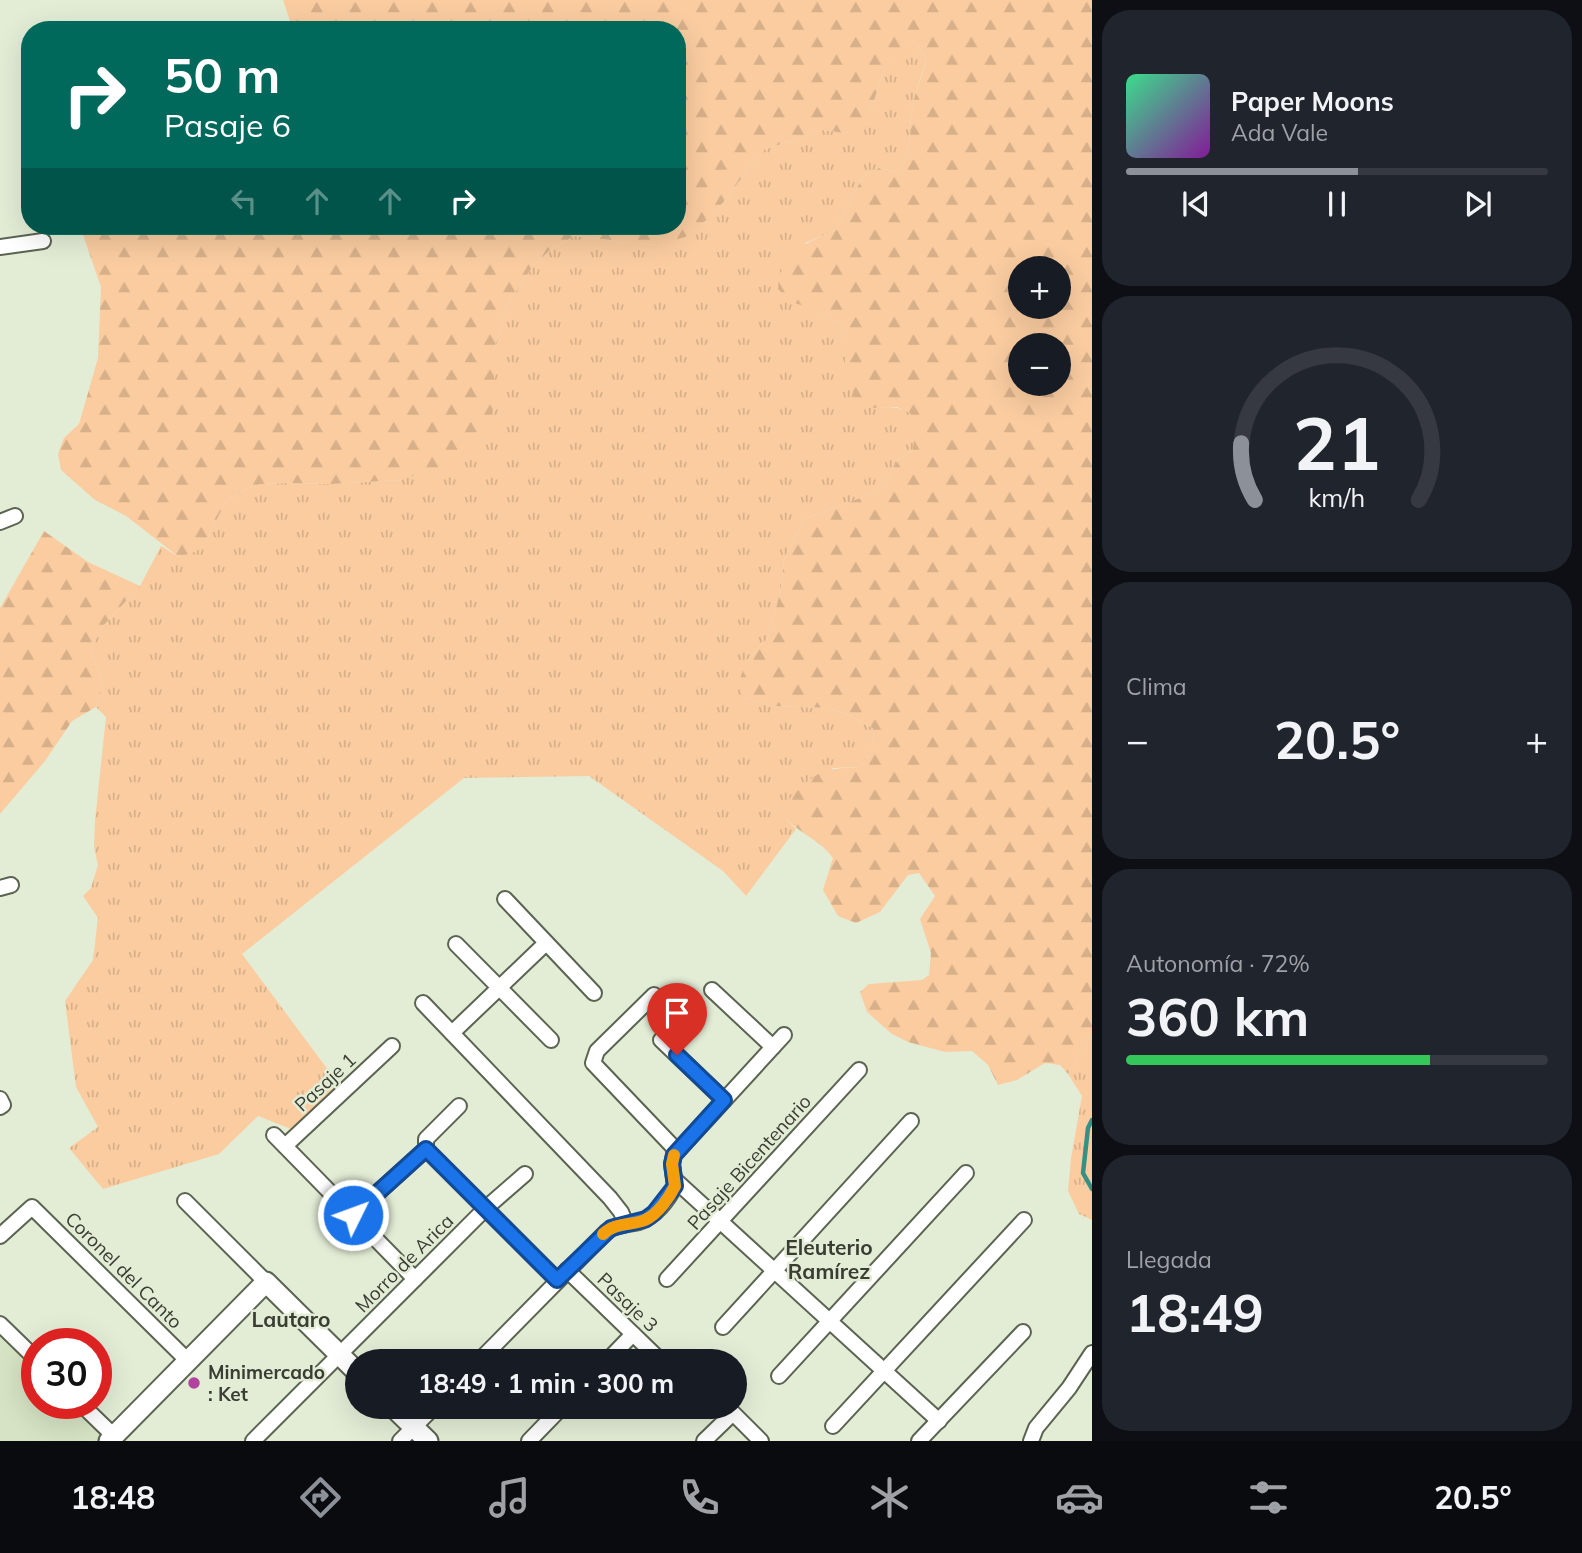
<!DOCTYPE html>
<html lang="es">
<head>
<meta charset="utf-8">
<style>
  :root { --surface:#171b24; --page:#20242c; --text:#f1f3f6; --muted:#9ea1a6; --line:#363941; --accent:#8c9099 }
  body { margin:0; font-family:Mulish,sans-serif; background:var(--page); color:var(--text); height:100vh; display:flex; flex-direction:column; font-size:26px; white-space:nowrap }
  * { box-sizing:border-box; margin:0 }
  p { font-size:23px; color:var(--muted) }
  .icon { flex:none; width:38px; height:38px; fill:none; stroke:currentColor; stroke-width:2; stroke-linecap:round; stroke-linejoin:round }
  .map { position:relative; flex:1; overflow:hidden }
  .side { display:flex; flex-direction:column; gap:10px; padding:10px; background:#0d0f14; width:490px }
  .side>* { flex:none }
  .top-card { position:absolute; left:21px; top:21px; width:665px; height:214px; border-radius:28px; box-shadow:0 7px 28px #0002; background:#00695c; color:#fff; overflow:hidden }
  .fabs { position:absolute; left:1008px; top:256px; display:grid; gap:14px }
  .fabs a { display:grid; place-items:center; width:63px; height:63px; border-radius:50%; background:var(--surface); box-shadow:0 7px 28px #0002; font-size:35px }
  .speed { position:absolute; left:21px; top:1328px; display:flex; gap:14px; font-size:35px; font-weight:700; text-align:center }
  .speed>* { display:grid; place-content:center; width:91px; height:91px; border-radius:50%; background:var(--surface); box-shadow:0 7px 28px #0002; line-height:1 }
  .speed .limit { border:10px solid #d22; background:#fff; color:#111 }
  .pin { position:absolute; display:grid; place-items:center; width:60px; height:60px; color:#fff; margin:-72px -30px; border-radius:50% 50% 50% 0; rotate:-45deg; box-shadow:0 0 7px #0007 }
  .pin .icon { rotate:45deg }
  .me { position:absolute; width:77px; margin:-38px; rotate:48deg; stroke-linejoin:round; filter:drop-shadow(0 0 5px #0008) }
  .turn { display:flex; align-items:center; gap:24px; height:147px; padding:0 28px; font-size:32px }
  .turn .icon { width:91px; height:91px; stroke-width:2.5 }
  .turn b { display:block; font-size:49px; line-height:60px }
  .lanes { display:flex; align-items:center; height:66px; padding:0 28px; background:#0003; justify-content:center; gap:35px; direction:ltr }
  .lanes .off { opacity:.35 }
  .big { font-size:52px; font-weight:700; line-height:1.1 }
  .side .card { flex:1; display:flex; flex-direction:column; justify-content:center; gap:10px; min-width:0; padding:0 24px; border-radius:28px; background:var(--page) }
  .side .dial { align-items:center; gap:0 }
  .dial svg { height:182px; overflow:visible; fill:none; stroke:var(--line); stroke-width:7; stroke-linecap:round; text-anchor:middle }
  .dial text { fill:var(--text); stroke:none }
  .song { display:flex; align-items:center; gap:21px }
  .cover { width:84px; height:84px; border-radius:10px; background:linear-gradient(135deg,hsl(150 70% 55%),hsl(290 70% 35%)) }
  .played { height:7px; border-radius:4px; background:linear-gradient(90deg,var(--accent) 55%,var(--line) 55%) }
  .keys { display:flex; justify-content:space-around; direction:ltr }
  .heat { display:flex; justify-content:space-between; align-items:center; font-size:38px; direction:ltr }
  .charge { height:10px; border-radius:5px; background:linear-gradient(90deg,#34c759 72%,var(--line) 0) }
  .trip { position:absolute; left:345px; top:1349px; width:402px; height:70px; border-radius:35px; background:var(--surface); box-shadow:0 7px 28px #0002; font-weight:700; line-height:70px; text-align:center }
  .menu { display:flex; height:112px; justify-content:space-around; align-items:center; background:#090b0e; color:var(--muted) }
  .menu .icon { width:49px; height:49px }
  .menu .selected { color:var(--accent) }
  .menu b { font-size:32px; color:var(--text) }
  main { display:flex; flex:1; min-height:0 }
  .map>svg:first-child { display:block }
  .built { fill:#d6e3c4 }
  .grass { fill:url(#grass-tufts) }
  .forest { fill:url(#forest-firs); fill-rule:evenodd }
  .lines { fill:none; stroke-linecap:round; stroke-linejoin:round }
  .stream { stroke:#369086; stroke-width:4.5 }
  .street-casing { stroke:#5b6450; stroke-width:18 }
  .secondary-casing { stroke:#5b6450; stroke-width:23 }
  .street { stroke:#fff; stroke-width:14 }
  .secondary { stroke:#fff; stroke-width:19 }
  .route-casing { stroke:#114b97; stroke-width:18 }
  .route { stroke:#1a73e8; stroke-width:12 }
  .slow { stroke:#f59e0b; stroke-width:12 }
  .poi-dot { fill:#b142a0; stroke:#e3edd6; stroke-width:2.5 }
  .labels { text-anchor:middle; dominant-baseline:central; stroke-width:5; stroke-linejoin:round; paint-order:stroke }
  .street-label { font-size:19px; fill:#393d33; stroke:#e3edd6 }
  .poi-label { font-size:19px; font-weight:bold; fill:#393d33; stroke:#e3edd6; text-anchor:start }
  .neighbourhood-label { font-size:21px; font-weight:bold; fill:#393d33; stroke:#e3edd6 }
</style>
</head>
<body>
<main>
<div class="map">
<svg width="1092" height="1441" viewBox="0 0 1092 1441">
  <defs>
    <pattern id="grass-tufts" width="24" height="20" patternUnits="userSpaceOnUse" patternTransform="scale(1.75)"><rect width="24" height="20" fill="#facca0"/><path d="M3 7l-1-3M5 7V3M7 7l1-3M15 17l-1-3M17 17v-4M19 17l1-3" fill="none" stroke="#d7b08a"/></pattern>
    <pattern id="forest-firs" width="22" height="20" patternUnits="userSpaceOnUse" patternTransform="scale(1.75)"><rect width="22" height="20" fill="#facca0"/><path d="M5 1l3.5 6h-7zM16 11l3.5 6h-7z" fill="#d7b08a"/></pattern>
  </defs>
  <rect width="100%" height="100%" fill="#e3edd6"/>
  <polygon class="built" points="0,1330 37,1367 37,1404 74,1404 107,1437 102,1441 0,1441"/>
  <g class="grass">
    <path d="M913 41 927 59C922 75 915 92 912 108 908 131 915 154 897 172L879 168 863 176 836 230 805 243 819 312 840 324 845 339V371L870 408C888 407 915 404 917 428 917 435 914 444 912 451L898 460 886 480 871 494 804 519 784 559 781 589 768 638 746 661 745 698 772 706 829 708 851 716 874 729 873 747 860 767 833 768 786 819 796 829 746 896 723 871 589 776 464 778 242 954 340 1086 291 1129 258 1116 219 1154 103 1189 69 1148 98 1127 76 1087 65 1001 93 960 98 918 83 896 91 888 98 865 94 847 95 821 106 717 96 707 103 684 92 655 93 645 103 626 140 586 161 546 179 557 205 543 226 501 242 491 260 484 285 483 332 484 401 480 494 400V350L507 305 533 266 549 251 574 236 654 245 715 213 763 150 823 130 844 133 871 110 884 69 894 51Z"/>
    <polygon points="1092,1031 1092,1220 1079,1214 1068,1191 1071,1158 1082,1096 1068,1074"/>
  </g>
  <g class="forest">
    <path d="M283 0H1092V1031L1068 1074 1060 1065 1045 1063 1017 1080 998 1085 988 1065 972 1051 945 1052 908 1042 892 1034 867 1012 860 992 869 984 922 980 929 975 931 953 920 919 935 896 919 873 908 875 880 912 856 923 838 916 823 890 833 858C821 841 801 834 786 819L789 799C818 771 819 769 860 767L873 747 874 729 851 716 829 708 772 706 745 698 738 685 746 661 768 638 781 589 784 559 804 519 871 494 886 480 898 460 912 451 917 428 910 413 897 407 870 408 855 399 845 371V339L840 324 819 312 790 301 778 289C780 252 807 242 836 230L863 176 879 168 897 172C915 154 908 131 912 108 915 91 923 75 927 59L913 41 894 52 884 69 871 110 855 129 844 133 823 130 763 150 715 213 685 237 654 245 574 236 549 251 533 266 507 305 494 350V400L488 427 449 464 401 480 332 484 285 483 260 484 242 491 226 501 205 543 197 551 179 557 126 516 95 500 61 470 58 454 64 438 79 424 98 358 101 287 80 226H677V30H293ZM1020 268H1059V306H1020ZM1020 345H1059V383H1020Z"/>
    <polygon points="44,531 88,562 140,586 103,626 93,645 92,655 103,684 96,707 72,721 45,761 0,814 0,608"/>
  </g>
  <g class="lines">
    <polyline class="stream" points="1092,1120 1088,1128 1083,1173 1092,1189"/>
    <defs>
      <g id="street">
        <polyline points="0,247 43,241"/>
        <polyline points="0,522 15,516"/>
        <polyline points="0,888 11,885"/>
        <polyline points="505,899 594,993"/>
        <polyline points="456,944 551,1040"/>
        <polyline points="712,990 773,1047"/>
        <polyline points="654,995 597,1051 593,1063 677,1151"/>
        <polyline points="423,1003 610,1198 621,1212 626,1224"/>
        <polyline points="452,1033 546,943"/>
        <polyline points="661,1040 724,1100"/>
        <polyline points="0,1099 3,1105 0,1107"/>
        <polyline points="274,1135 415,1279"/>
        <polyline points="285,1146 392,1046"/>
        <polyline points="426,1149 557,1280"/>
        <polyline points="675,1180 939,1421"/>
        <polyline points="185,1201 266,1282"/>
        <polyline points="353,1215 426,1149 426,1139 459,1106"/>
        <polyline points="0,1236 32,1207 188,1361"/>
        <polyline points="567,1270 662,1362"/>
        <polyline points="667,1279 859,1070"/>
        <polyline points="0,1324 37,1360"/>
        <polyline points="723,1327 911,1121"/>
        <path d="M478 1362 606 1232C616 1224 627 1225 639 1222 655 1217 668 1200 675 1186L672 1164 674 1155 784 1035"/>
        <polyline points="606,1362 633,1334"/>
        <polyline points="779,1376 966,1173"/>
        <polyline points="81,1404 114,1436"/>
        <polyline points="833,1426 1024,1220"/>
        <polyline points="253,1441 486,1208 525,1174"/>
        <polyline points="400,1441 434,1407"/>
        <polyline points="529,1441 562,1407"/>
        <polyline points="704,1441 733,1413 761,1441"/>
        <polyline points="919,1441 1023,1332"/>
        <polyline points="1031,1441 1036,1428 1069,1388 1092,1353"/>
      </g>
      <g id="secondary">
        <polyline points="393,1407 428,1441"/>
        <polyline points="109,1441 266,1282 357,1372"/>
      </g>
    </defs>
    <use href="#street" class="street-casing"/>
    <use href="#secondary" class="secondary-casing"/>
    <use href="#street" class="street"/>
    <use href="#secondary" class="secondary"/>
  </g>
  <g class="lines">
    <defs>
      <polyline id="route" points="353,1215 426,1149 557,1280 611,1228 646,1219 654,1213 675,1186 672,1164 674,1155 724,1100 677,1055"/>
    </defs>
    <use href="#route" class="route-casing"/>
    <use href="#route" class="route"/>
    <path class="slow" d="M603 1234C616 1222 630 1226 645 1220 658 1214 669 1198 675 1186L672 1164 674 1155"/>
  </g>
  <circle class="poi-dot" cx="194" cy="1383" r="7"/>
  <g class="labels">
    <g class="street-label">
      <text transform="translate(325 1082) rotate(-43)">Pasaje 1</text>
      <text transform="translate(749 1162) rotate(-48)">Pasaje Bicentenario</text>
      <text transform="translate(404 1263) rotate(-45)">Morro de Arica</text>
      <text transform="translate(124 1270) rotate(45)">Coronel del Canto</text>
      <text transform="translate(628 1302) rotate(44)">Pasaje 3</text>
    </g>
    <g class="poi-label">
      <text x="208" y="1372">Minimercado<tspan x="208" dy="22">: Ket</tspan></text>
    </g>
    <g class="neighbourhood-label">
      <text x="829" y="1247">Eleuterio<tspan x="829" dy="24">Ramírez</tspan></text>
      <text x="291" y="1319">Lautaro</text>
    </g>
  </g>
</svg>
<div class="fabs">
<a>+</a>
<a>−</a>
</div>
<div class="speed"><div class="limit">30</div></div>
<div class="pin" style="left:677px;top:1055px;background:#d93025"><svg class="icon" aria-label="arrive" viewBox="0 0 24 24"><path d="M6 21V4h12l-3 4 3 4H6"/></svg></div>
<svg class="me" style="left:353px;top:1215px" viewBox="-20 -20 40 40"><circle r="17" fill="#1a73e8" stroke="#fff" stroke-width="3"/><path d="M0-11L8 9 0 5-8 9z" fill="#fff"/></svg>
<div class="trip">18:49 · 1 min · 300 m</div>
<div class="top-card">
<div class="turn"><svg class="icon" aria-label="right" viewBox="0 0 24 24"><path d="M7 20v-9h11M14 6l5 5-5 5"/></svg><div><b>50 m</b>Pasaje 6</div></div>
<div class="lanes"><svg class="icon off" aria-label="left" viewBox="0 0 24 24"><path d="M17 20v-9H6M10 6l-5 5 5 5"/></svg><svg class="icon off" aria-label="ahead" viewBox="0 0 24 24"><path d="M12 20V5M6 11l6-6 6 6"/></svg><svg class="icon off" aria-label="ahead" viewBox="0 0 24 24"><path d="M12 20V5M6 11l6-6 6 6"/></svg><svg class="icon" aria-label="right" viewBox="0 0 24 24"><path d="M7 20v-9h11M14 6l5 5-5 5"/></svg></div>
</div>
</div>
<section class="side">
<div class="card">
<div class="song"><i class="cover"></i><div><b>Paper Moons</b><p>Ada Vale</p></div></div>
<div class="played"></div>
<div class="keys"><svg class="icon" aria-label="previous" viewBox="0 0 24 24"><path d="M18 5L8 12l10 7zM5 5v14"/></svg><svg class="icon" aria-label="pause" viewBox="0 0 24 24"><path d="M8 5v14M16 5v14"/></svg><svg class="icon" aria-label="next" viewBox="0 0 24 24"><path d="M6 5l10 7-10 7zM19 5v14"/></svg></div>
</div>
<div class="card dial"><svg viewBox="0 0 100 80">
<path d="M14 69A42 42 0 1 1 86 69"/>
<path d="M14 69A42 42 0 0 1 8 44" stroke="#8c9099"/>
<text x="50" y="56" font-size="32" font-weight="700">21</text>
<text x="50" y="72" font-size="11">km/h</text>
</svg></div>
<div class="card"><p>Clima</p>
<div class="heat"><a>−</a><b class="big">20.5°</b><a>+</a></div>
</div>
<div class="card"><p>Autonomía · 72%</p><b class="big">360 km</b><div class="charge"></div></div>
<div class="card"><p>Llegada</p><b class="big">18:49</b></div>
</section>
</main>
<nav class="menu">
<b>18:48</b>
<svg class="icon selected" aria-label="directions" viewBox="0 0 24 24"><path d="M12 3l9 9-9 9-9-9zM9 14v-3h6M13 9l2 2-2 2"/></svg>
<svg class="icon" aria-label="music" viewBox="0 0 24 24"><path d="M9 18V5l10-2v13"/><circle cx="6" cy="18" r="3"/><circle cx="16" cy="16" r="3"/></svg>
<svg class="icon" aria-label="phone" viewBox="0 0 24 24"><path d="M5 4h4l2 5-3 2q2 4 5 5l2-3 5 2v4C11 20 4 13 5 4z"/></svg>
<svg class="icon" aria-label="climate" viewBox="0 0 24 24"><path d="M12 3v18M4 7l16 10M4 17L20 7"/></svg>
<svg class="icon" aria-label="car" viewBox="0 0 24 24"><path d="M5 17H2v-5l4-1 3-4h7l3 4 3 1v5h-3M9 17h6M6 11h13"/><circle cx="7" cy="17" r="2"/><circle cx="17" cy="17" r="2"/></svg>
<svg class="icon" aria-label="filters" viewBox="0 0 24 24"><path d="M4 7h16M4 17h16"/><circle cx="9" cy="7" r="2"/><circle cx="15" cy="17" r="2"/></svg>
<b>20.5°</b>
</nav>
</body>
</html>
